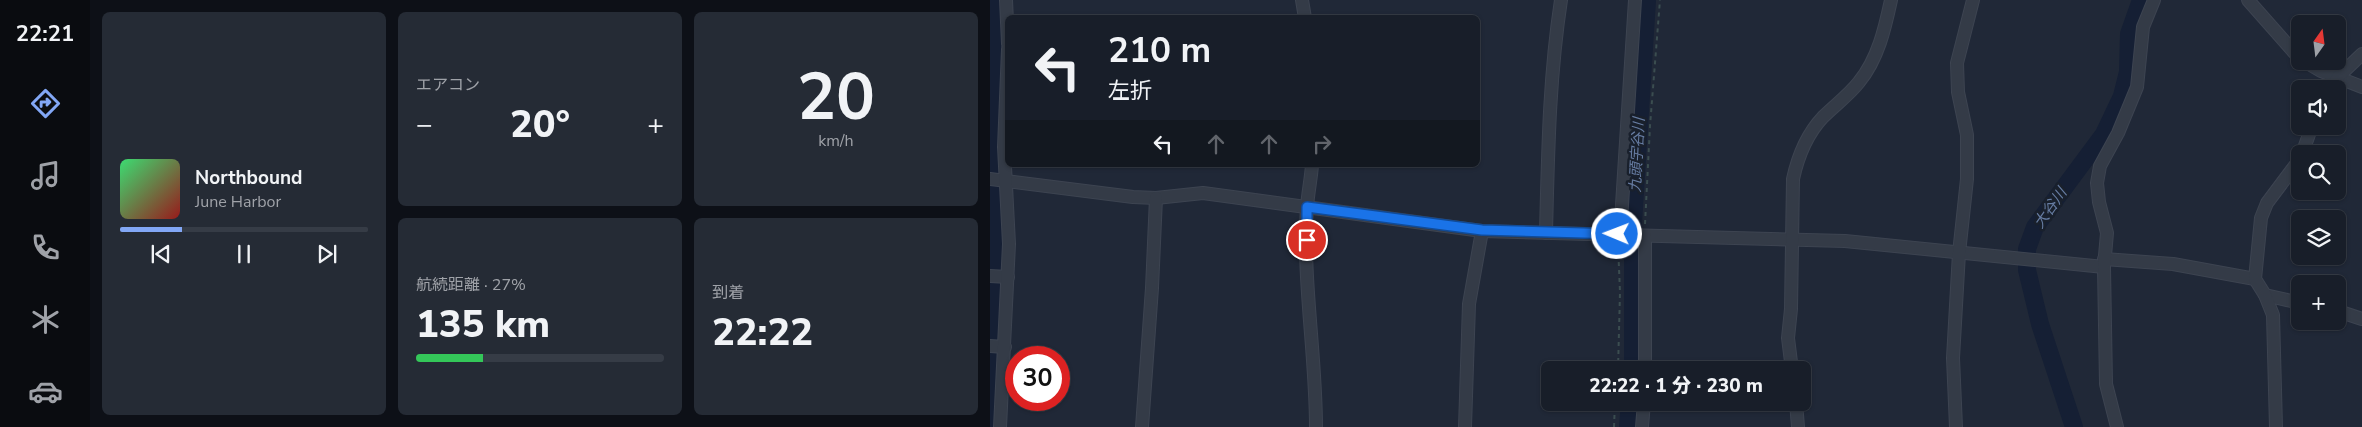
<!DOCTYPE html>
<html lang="ja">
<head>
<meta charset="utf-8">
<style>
  :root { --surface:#181e29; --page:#252b35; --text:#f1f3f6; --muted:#9fa2a8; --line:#363c46; --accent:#82a7f5 }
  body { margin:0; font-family:"Nunito Sans","Noto Sans JP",sans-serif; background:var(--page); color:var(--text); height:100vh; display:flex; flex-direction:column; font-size:19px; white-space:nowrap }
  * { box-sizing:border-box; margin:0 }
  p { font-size:16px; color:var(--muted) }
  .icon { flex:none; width:28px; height:28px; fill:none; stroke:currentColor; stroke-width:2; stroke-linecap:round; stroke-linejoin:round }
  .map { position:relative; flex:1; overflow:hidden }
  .sheet { display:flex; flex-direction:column; gap:12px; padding:12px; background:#0d1017; width:900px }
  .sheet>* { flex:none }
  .guide { position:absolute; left:15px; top:15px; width:475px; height:152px; border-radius:8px; box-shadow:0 1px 4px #0004,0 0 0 1px var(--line); background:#181e29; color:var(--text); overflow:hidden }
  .needle { width:32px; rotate:14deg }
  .buttons { position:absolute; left:1301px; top:15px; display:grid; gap:10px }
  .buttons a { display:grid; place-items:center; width:55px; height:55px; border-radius:8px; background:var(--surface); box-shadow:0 1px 4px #0004,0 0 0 1px var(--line); font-size:25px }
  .speed { position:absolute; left:15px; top:346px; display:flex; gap:10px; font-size:25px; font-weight:700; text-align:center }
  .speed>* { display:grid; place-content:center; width:65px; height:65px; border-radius:50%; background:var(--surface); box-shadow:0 1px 4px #0004,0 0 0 1px var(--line); line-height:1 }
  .speed .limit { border:8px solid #d22; background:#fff; color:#111 }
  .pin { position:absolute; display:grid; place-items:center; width:42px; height:42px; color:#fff; margin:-21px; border:2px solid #fff; border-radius:50%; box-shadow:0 1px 5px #0007 }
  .me { position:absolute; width:55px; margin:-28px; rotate:271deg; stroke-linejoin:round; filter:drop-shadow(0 0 4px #0008) }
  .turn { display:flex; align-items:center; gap:18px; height:105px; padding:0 20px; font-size:22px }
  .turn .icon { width:65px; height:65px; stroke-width:2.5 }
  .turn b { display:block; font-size:35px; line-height:42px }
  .lanes { display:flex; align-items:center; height:48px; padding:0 20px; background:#0003; justify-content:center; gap:25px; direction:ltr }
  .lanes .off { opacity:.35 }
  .big { font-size:38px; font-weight:800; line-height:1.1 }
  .sheet .tile { flex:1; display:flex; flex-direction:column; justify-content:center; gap:8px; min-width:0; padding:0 18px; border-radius:8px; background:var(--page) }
  .sheet .dial { align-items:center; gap:0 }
  .dial b { font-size:65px; line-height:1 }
  .song { display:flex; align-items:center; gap:15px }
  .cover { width:60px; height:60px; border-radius:8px; background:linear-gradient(135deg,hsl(140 70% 55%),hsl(0 70% 35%)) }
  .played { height:5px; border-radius:2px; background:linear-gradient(90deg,var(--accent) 25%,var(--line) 25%) }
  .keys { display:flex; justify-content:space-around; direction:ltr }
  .heat { display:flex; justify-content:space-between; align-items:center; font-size:28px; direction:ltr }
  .charge { height:8px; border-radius:4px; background:linear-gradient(90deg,#34c759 27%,var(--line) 0) }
  .sheet .tiles { flex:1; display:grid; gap:12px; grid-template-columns:repeat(3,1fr) }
  .tile:first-child { grid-row:span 2 }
  .trip { position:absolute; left:551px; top:361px; width:270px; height:50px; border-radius:8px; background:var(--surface); box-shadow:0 1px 4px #0004,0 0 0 1px var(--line); font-weight:800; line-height:50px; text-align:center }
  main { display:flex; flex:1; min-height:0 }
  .tab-bar { display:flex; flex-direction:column; width:90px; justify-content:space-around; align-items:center; background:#0a0c10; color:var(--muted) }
  .tab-bar .icon { width:35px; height:35px }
  .tab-bar .on { color:var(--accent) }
  .tab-bar b { font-size:22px; color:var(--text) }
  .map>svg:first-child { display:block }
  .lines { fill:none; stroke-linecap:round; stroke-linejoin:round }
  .river { stroke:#151f34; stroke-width:18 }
  .minor-casing { stroke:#3d4451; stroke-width:14 }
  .path { stroke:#3b4d50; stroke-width:2; stroke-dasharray:4 4; stroke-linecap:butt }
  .minor { stroke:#343b47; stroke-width:12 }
  .route-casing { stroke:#114b97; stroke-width:12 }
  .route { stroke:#1a73e8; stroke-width:9 }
  .labels { text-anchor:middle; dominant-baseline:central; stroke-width:5; stroke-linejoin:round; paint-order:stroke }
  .water-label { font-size:15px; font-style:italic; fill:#677da3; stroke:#19202c }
</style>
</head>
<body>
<main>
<nav class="tab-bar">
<b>22:21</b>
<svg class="icon on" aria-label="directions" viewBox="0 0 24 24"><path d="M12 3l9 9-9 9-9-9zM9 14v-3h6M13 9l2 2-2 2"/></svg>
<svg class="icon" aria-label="music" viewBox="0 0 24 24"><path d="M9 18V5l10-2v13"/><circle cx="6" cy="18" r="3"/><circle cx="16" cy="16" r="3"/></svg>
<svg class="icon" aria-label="phone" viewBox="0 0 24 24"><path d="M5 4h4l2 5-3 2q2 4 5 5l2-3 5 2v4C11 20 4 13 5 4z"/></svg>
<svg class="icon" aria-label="climate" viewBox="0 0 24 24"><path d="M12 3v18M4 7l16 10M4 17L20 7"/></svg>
<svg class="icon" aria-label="car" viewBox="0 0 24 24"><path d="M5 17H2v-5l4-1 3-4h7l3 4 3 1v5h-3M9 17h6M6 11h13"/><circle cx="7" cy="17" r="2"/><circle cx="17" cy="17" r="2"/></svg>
</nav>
<section class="sheet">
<div class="tiles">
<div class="tile">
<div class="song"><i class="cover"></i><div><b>Northbound</b><p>June Harbor</p></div></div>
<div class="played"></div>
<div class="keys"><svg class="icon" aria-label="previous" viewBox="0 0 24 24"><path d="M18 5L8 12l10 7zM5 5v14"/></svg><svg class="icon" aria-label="pause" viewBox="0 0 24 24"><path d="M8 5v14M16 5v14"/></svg><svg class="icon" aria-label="next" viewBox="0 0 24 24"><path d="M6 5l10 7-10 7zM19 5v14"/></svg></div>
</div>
<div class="tile"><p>エアコン</p>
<div class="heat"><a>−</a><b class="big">20°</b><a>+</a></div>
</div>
<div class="tile dial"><b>20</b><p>km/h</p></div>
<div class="tile"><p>航続距離 · 27%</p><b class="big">135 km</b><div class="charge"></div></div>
<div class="tile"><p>到着</p><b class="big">22:22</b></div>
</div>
</section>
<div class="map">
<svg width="1372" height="427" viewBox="0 0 1372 427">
  <rect width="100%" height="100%" fill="#202837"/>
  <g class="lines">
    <g class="river">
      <polyline points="643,370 643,223 657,0"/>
      <polyline points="0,426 8,262 5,169 9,48 8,0"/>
      <polyline points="638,427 640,402"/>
      <polyline points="1084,427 1050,324 1037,270 1037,249 1045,227 1114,134 1132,96 1138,72 1139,34 1151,0"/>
    </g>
    <defs>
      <g id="minor">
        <polyline points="16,0 18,44"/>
        <polyline points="312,0 315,18"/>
        <polyline points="1258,0 1310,59"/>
        <polyline points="1314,61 1331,71 1372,87"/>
        <polyline points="1340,89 1349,76 1372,54"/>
        <polyline points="1312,154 1322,126"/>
        <path d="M322 165C321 179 318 193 317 207 312 277 326 355 326 427"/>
        <polyline points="0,179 143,197 166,198 213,193 492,231 855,241 1114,267"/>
        <path d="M556 233C558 155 559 78 571 0"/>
        <polyline points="627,234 631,221 645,0"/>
        <polyline points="655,236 655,370"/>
        <polyline points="1114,259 1183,264 1265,279"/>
        <polyline points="0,276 18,277"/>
        <polyline points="1275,295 1310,303"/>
        <polyline points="1348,311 1372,319"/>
        <polyline points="0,346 15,347"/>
        <path d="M802 370 798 338 801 309 803 179C808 156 817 134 833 117 845 105 859 95 869 82 888 59 895 28 901 0"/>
        <polyline points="806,402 808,427"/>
        <polyline points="10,427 19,244 14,147 18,49"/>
        <polyline points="152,427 162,288 166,198"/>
        <polyline points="475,427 479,304 492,231"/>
        <polyline points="652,427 654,402"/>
        <polyline points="966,427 963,358 969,253 977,179 977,135 968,92 967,63 983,0"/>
        <polyline points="1127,427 1116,384 1114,267 1117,233 1109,202 1107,183 1110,166 1128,133 1147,87 1153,27 1164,0"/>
        <polyline points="1286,427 1283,315 1275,295 1265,279 1271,218 1277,203 1310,159"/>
      </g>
    </defs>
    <use href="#minor" class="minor-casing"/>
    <g class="path">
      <polyline points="655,224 660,126 670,0"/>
      <polyline points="628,370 630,292 628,245"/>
      <polyline points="624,427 625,402"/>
    </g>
    <use href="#minor" class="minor"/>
  </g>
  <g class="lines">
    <defs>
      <polyline id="route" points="317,240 317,207 492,230 627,234"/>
    </defs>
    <use href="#route" class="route-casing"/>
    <use href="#route" class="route"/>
  </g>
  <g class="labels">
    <g class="water-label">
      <text transform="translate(647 155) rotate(-87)">九頭宇谷川</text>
      <text transform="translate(1060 208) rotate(-55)">大谷川</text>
    </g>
  </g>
</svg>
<div class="buttons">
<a><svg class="needle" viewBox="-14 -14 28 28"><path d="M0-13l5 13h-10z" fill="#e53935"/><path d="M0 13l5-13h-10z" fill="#9fa2a8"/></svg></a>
<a><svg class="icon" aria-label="sound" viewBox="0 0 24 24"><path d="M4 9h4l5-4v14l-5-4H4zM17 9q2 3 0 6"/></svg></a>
<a><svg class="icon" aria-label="search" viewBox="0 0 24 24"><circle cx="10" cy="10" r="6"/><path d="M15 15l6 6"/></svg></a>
<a><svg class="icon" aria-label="layers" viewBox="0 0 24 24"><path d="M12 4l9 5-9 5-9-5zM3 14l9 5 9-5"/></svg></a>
<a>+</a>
</div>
<div class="speed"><div class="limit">30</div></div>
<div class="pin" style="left:317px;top:240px;background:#d93025"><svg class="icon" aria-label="arrive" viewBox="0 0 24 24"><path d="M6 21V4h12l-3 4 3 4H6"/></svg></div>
<svg class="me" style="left:627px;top:234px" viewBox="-20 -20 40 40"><circle r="17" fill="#1a73e8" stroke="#fff" stroke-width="3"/><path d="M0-11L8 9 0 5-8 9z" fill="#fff"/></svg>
<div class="trip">22:22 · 1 分 · 230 m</div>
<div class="guide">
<div class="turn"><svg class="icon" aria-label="left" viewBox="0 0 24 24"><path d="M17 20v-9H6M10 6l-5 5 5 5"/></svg><div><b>210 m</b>左折</div></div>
<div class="lanes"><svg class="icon" aria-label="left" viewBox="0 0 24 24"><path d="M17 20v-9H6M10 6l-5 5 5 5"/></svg><svg class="icon off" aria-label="ahead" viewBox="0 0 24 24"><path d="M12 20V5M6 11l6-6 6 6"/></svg><svg class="icon off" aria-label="ahead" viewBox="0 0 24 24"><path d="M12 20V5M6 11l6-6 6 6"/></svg><svg class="icon off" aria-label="right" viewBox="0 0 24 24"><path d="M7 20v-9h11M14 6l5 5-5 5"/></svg></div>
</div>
</div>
</main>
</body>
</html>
